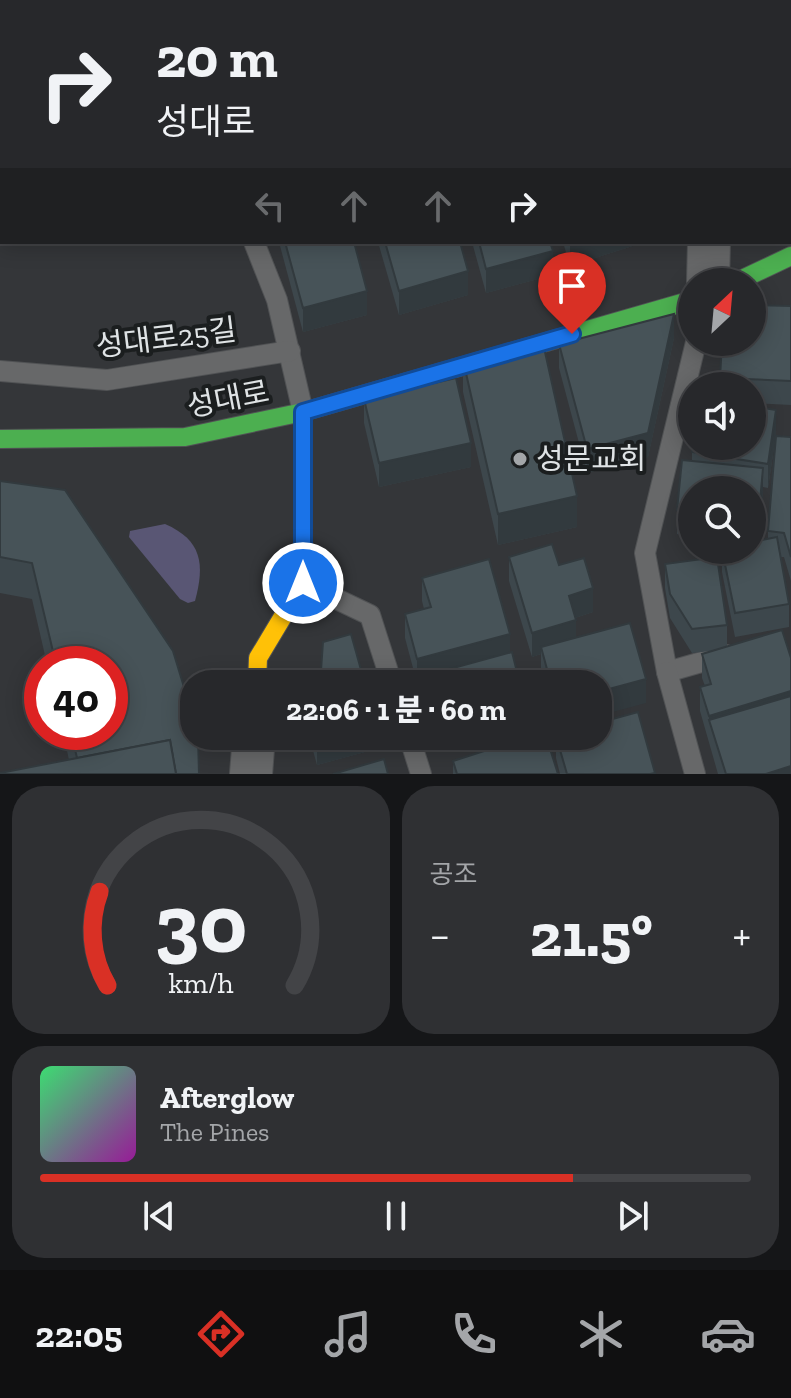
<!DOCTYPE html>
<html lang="ko">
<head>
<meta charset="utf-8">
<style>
  :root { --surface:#27282b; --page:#2f3033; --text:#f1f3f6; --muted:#a4a6a9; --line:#434447; --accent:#d93025 }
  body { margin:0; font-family:"Zilla Slab","Noto Sans KR",serif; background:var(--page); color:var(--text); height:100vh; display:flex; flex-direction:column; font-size:30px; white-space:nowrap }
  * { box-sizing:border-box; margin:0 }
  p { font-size:26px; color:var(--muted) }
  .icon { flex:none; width:44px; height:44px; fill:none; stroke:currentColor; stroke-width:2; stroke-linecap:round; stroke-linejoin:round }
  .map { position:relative; height:774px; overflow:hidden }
  .drawer { display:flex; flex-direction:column; gap:12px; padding:12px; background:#151618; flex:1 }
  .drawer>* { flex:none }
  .banner { position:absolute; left:0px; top:0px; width:792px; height:244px; box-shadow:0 4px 20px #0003,0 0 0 2px var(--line); background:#27282b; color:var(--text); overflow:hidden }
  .needle { width:52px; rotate:26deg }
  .buttons { position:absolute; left:678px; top:268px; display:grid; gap:16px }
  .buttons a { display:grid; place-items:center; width:88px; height:88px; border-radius:50%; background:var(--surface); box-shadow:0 4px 20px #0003,0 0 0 2px var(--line); font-size:40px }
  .speed { position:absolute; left:24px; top:646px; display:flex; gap:16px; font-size:40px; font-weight:700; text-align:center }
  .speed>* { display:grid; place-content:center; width:104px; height:104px; border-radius:50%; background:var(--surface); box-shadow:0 4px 20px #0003,0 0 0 2px var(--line); line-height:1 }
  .speed .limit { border:12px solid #d22; background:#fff; color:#111 }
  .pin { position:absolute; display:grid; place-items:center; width:68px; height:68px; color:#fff; margin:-82px -34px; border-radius:50% 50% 50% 0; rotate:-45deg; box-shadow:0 0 8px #0007 }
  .pin .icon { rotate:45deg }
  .me { position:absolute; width:88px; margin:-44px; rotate:0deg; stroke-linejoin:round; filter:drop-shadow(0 0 6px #0008) }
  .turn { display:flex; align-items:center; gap:28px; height:168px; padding:0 24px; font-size:36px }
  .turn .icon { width:104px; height:104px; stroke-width:2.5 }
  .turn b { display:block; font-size:56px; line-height:68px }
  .lanes { display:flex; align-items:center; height:76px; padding:0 24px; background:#0003; justify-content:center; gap:40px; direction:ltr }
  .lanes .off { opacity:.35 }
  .big { font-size:60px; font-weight:800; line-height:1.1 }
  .drawer .widget { flex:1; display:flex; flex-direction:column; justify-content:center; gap:12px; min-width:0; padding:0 28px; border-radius:32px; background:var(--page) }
  .drawer .dial { align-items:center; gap:0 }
  .dial svg { height:208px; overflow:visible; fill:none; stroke:var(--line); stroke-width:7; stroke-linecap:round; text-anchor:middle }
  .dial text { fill:var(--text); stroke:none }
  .song { display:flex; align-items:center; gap:24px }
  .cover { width:96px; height:96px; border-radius:12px; background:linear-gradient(135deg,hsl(140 70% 55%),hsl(300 70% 35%)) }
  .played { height:8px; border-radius:4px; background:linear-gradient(90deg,var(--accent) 75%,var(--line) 75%) }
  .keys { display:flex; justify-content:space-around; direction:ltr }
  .heat { display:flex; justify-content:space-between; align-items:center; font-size:44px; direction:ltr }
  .drawer .tiles { flex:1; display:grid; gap:12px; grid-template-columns:1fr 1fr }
  .widget:last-child { grid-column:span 2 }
  .trip { position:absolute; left:180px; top:670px; width:432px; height:80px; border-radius:32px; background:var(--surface); box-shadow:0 4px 20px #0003,0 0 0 2px var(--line); font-weight:800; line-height:80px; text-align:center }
  .tab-bar { display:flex; height:128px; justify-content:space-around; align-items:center; background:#101011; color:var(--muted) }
  .tab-bar .icon { width:56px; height:56px }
  .tab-bar .on { color:var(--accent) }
  .tab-bar b { font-size:36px; color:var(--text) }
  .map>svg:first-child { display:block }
  .grass { fill:#595674 }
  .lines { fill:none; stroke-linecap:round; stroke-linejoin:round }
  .lane-casing { stroke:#505254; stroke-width:22 }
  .street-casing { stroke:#505254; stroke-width:44 }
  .fast-casing { stroke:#505254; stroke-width:20 }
  .slow-casing { stroke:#505254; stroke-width:20 }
  .lane { stroke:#676869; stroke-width:20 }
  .street { stroke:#676869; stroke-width:42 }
  .fast { stroke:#4caf50; stroke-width:18 }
  .slow { stroke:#ffc107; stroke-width:18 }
  .wall { fill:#3d474c }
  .shaded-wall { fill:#323a3e }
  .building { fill:#475358; stroke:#323a3e; stroke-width:2 }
  .route-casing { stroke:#114b97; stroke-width:20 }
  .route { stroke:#1a73e8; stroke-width:14 }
  .poi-dot { fill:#a3a6a9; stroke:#1b1e1f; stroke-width:3 }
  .labels { text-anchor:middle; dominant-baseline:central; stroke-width:8; stroke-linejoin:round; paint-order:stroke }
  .street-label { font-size:30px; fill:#dfe3e5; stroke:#1b1e1f }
  .poi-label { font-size:30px; fill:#dfe3e5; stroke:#1b1e1f; text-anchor:start }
</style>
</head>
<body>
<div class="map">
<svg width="791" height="774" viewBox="0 0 791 774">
  <rect width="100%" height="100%" fill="#343639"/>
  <path class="grass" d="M165 524C202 540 205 564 195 601L188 603 180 599 129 537 130 531Z"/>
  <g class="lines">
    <defs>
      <g id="lane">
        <polyline points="188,0 188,2"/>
        <polyline points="629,2 637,0"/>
        <polyline points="0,101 2,101"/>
        <polyline points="254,242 277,300 303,412"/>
        <polyline points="696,342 645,553 667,672 726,655"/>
        <polyline points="0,371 107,380 290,351"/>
        <polyline points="303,583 370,615 392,684"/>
        <polyline points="667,672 695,774"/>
        <polyline points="409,736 421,774"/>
      </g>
      <g id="street">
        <polyline points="765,2 765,0"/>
        <polyline points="708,282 709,242"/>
        <polyline points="251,774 254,736"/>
      </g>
      <g id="fast">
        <polyline points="736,282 791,256"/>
        <polyline points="0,439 185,437 303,412 692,300"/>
      </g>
      <polyline id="slow" points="257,684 258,658 303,583 303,412"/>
    </defs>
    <use href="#lane" class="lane-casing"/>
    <use href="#street" class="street-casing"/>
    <use href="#fast" class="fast-casing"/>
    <use href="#slow" class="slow-casing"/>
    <use href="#lane" class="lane"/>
    <use href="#street" class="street"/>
    <use href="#fast" class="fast"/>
    <use href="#slow" class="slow"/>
  </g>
  <g class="wall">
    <polygon points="0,0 2,2 2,79 0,79"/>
    <polygon points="791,9 791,107 790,106"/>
    <rect x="0" y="130" width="2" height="107"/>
    <polygon points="279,242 354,242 367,315 303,332"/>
    <polygon points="378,242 460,242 468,295 399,315"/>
    <polygon points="472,242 550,242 553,275 486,293"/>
    <polygon points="563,242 645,242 570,266"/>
    <polygon points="791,306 791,405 752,403 752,386 720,386 720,378"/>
    <polygon points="674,338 648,457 587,473 559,368 559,344"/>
    <polygon points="463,360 577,527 498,545 463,392"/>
    <polygon points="364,399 471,467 379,487 364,423"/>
    <polygon points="776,434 768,488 763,487 759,541 768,539 768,531 791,437 791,581 784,557 780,557 789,604 789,627 735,637 722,572 722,550 752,550 752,490 692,490 692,536 677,534 677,510 692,461 692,452"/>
    <polygon points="0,481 194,736 69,760 63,732 110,732 110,664 47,664 32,599 0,593"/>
    <polygon points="509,557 559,565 593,612 575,618 576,638 646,703 598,684 545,684 541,671 541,654 532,657 509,581"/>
    <polygon points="665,564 727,625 727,646 791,774 718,774 700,711 700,687 705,686 702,678 702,654 711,651 692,653 670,618 665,588"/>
    <polygon points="422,578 510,653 520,684 435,684 435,678 417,683 405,638 405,614 424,609 422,601"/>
    <polygon points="309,736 376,736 376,749 317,765"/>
    <polygon points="479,736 546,736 558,774 453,774 453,761 483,751"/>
    <polygon points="556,736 655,774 560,774 556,758"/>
  </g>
  <g class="shaded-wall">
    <polygon points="416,0 481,0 481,2 407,2"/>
    <polygon points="791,164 791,188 790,189 790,165"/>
    <polygon points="570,242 645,242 570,266"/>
    <polygon points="553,251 553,275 486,293 486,269"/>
    <polygon points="468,271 468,295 399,315 399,291"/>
    <polygon points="367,291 367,315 303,332 303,308"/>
    <polygon points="674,314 674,338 648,457 587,473 587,449"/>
    <polygon points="776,410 776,434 768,488 768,464"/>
    <polygon points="471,443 471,467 379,487 379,463"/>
    <polygon points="763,468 763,492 757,560 757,536"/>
    <polygon points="577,496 577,527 498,545 498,514"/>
    <polygon points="593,588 593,612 569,620 569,596"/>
    <polygon points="576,620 576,643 541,647 541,654 532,657 532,633"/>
    <polygon points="510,634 510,658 435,673 435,678 417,683 417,659"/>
    <polygon points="646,679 646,703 598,716 598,692"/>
    <polygon points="791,691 791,715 709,721 709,716"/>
    <polygon points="338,736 376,736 376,749 317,765 317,742"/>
    <polygon points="448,736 477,736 448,744"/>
    <polygon points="486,736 531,736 486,759"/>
    <polygon points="791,766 791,774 766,774"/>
  </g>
  <g class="building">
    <polygon points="0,0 69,0 69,2 2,2 2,55 0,55"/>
    <polygon points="77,0 161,0 162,2 77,2"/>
    <polygon points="229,0 299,0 300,2 229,2"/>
    <rect x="312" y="0" width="76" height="2"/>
    <polygon points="647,0 686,0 686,2 637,2"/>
    <polygon points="791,9 791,83 790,82"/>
    <polygon points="790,114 791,114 790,165"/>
    <rect x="0" y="130" width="2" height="83"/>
    <polygon points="285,242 354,242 367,291 303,308"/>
    <polygon points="385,242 460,242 468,271 399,291"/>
    <polygon points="479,242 550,242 553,251 486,269"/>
    <polygon points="752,305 791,306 791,381 720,378 722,342 752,342"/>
    <polygon points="674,314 648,433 587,449 559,344"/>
    <polygon points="543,343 577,496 498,514 463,360"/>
    <polygon points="456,378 471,443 379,463 364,399"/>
    <polygon points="752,406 776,410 768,464 692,452 693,446 752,446"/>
    <polygon points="776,436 791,437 791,557 784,533 768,531"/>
    <polygon points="682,460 763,468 757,536 752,536 752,490 692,490 692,512 677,510"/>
    <polygon points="0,481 65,490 173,651 194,720 194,736 198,736 199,774 176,774 170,740 77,758 71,732 110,732 110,664 56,664 32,563 0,557"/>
    <polygon points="777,537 789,604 735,613 722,550 752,550 752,542"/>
    <polygon points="552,544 559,565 584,558 593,588 569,596 576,620 532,633 509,557"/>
    <polygon points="717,557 727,625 692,629 670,594 665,564"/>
    <polygon points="489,559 510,634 417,659 405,614 431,607 422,578"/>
    <polygon points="630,623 646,679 598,692 598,684 551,684 541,647"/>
    <polygon points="782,630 791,658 791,691 709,716 700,687 711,684 702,654"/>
    <polygon points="351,634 365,684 320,684 323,642"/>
    <polygon points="512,652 520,684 438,684 435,673"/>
    <polygon points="791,696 791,766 766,774 726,774 709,720"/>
    <polygon points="638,712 655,773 650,774 567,774 556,736 598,736 598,723"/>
    <polygon points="316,736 338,736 317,742"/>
    <polygon points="531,736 546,736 558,774 457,774 453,761"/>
    <polygon points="170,740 176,774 0,774 0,773"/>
    <polygon points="384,759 388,774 333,774"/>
  </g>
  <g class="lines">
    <defs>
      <polyline id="route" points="303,583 303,412 572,334"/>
    </defs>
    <use href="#route" class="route-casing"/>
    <use href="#route" class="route"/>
  </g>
  <circle class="poi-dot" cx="520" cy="459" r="8"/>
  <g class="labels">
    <g class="street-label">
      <text transform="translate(166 338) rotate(-7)">성대로25길</text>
      <text transform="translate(228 399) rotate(-11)">성대로</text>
    </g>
    <g class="poi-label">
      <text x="536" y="459">성문교회</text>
    </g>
  </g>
</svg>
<div class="buttons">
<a><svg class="needle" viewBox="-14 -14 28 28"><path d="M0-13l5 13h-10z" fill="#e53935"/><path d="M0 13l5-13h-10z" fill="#a4a6a9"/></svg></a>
<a><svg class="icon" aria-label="sound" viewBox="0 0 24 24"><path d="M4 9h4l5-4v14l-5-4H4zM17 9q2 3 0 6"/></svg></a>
<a><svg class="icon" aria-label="search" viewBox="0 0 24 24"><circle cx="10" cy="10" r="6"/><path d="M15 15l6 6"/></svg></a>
</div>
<div class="speed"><div class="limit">40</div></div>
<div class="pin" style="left:572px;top:334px;background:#d93025"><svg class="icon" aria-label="arrive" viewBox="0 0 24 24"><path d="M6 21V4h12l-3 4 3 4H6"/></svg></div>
<svg class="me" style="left:303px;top:583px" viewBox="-20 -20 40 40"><circle r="17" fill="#1a73e8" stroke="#fff" stroke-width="3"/><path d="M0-11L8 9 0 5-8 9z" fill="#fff"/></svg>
<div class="trip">22:06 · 1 분 · 60 m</div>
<div class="banner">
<div class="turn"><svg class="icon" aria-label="right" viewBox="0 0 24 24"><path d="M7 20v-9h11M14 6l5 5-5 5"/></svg><div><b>20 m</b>성대로</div></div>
<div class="lanes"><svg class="icon off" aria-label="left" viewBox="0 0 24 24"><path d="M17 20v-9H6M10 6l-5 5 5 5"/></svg><svg class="icon off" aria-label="ahead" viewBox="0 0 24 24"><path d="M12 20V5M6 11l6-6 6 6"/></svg><svg class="icon off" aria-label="ahead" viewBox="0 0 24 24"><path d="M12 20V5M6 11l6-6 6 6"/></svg><svg class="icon" aria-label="right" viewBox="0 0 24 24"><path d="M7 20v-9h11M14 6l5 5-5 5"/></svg></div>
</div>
</div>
<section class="drawer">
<div class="tiles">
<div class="widget dial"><svg viewBox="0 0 100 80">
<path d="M14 69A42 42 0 1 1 86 69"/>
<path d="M14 69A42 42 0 0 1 11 33" stroke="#d93025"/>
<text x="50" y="56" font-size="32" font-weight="700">30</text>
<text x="50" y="72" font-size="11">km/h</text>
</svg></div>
<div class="widget"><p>공조</p>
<div class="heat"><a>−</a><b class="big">21.5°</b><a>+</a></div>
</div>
<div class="widget">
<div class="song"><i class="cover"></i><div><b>Afterglow</b><p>The Pines</p></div></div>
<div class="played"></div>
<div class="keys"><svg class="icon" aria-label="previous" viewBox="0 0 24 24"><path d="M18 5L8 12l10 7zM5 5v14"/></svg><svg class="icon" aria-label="pause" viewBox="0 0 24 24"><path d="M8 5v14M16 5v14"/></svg><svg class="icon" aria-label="next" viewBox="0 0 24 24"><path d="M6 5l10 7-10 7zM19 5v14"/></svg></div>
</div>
</div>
</section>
<nav class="tab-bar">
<b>22:05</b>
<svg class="icon on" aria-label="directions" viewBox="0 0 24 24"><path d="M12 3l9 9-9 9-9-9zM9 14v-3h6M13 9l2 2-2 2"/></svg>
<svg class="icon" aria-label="music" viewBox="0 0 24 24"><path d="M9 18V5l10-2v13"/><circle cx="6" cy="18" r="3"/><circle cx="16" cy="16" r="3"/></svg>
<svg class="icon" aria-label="phone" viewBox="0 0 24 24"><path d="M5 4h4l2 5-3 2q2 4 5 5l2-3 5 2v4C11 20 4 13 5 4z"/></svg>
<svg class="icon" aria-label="climate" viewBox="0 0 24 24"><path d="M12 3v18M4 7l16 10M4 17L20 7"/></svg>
<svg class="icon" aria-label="car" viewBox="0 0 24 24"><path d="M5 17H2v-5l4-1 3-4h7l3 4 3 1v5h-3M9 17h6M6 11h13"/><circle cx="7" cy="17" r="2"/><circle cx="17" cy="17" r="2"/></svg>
</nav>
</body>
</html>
